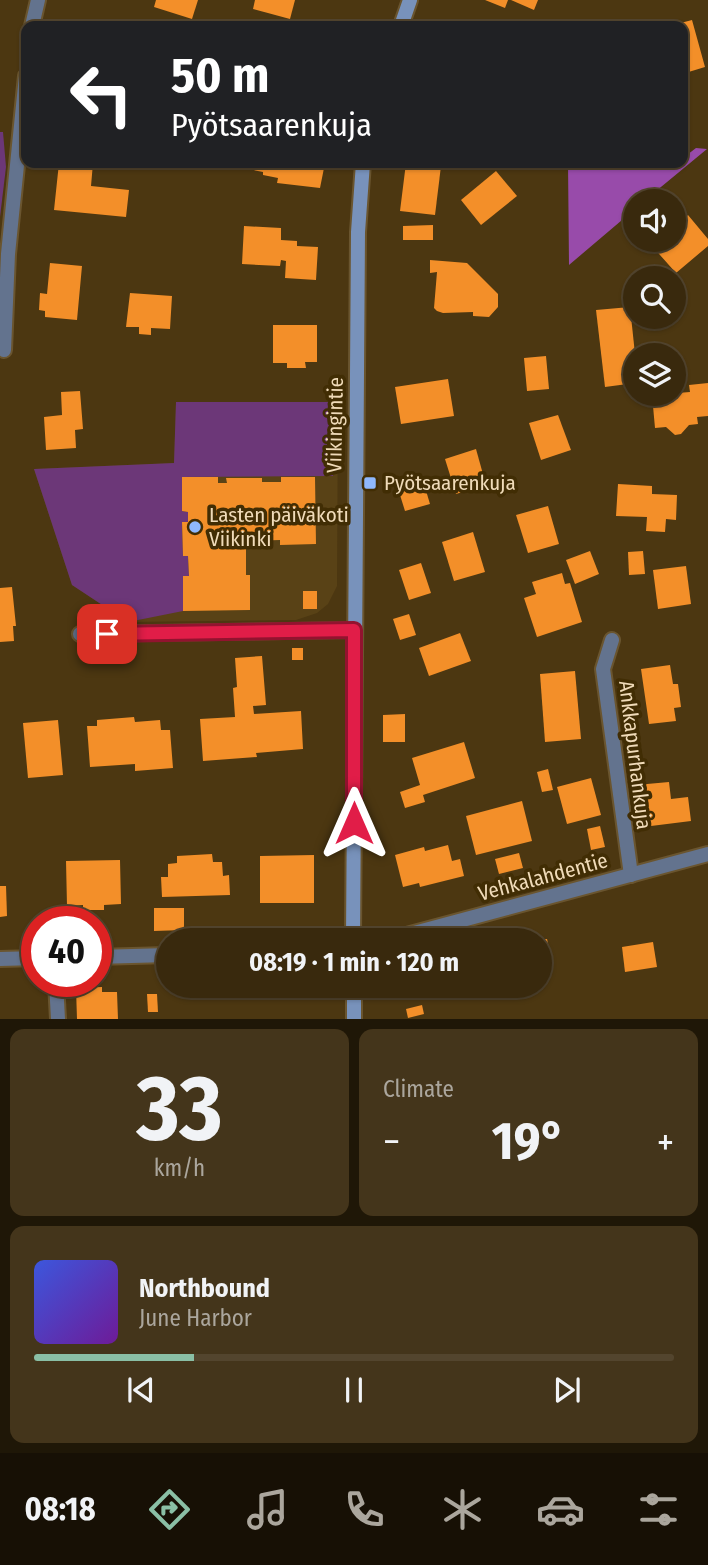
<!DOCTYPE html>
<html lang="en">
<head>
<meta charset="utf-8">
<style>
  :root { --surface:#39290d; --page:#44351b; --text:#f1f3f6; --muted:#aba69d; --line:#53452e; --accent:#8abfa5 }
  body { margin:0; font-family:"Fira Sans Condensed",sans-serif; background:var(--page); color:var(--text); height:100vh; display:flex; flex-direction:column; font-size:26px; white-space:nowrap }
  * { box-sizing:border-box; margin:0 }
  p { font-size:23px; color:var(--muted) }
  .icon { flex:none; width:38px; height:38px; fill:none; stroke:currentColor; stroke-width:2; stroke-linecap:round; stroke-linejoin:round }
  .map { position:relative; height:1019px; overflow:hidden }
  .details { display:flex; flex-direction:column; gap:10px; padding:10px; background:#1f1707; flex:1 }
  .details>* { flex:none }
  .banner { position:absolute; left:21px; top:21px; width:667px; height:147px; border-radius:14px; box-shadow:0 2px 5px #0004,0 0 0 2px var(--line); background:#202124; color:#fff; overflow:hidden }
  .fabs { position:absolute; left:623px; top:189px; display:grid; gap:14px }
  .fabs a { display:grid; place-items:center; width:63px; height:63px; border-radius:50%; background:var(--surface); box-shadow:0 2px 5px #0004,0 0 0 2px var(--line); font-size:35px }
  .speed { position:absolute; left:21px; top:906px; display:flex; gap:14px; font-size:35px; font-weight:700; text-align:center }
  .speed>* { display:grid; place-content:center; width:91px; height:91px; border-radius:50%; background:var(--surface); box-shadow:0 2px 5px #0004,0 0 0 2px var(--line); line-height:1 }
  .speed .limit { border:10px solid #d22; background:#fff; color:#111 }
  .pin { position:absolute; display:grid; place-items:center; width:60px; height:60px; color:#fff; margin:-30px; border-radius:14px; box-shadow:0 4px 10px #0006 }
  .me { position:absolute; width:77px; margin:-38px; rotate:0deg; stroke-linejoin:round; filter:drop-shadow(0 0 5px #0008) }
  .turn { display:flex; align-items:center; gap:24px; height:147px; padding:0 35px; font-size:32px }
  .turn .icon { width:91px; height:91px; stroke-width:2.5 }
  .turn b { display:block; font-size:49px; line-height:60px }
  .big { font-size:52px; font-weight:700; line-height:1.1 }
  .details .widget { flex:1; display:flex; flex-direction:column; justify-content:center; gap:10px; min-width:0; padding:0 24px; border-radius:14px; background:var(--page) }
  .details .dial { align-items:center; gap:0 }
  .dial b { font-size:91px; line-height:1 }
  .song { display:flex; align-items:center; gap:21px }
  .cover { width:84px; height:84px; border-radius:10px; background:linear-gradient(135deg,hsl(230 70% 55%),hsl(280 70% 35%)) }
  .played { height:7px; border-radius:4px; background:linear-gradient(90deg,var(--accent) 25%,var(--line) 25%) }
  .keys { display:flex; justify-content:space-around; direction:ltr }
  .heat { display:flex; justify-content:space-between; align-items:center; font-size:38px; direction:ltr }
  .details .tiles { flex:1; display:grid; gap:10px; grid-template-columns:1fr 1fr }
  .widget:last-child { grid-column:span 2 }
  .trip { position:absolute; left:156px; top:928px; width:396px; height:70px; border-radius:35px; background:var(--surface); box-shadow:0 2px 5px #0004,0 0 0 2px var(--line); font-weight:700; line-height:70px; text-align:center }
  .tabs { display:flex; height:112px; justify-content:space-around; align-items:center; background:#171005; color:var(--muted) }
  .tabs .icon { width:49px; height:49px }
  .tabs .selected { color:var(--accent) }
  .tabs b { font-size:32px; color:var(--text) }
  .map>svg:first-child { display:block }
  .built { fill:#594216 }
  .green { fill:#6c3778 }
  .forest { fill:#984baa }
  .building { fill:#f38f29 }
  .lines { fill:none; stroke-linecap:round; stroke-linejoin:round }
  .street-casing { stroke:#6a552f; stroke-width:18 }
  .secondary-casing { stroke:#6a552f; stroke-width:18 }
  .street { stroke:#63738e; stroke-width:14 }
  .secondary { stroke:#7892bb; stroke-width:14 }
  .route-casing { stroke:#92132f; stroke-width:18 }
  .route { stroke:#e11d48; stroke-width:12 }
  .poi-dot { fill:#8fb8fd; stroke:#412d04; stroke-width:2.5 }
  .labels { text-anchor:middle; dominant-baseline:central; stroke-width:7; stroke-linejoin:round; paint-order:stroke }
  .street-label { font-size:21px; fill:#f0dbb9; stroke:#412d04 }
  .poi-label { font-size:21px; fill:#f0dbb9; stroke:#412d04; text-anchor:start }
</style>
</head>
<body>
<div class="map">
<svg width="708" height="1019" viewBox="0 0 708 1019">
  <rect width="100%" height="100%" fill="#4c3711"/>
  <polygon class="built" points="176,402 338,402 337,586 328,604 317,613 296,620 128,622 72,585 34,469 174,463"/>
  <g class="green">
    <polygon points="0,132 3,132 6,167 0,217"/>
    <polygon points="176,402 338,402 333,476 182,477 182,511 188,512 188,522 182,522 183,556 188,556 189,576 183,576 183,611 128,622 72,585 34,469 174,463"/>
  </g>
  <polygon class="forest" points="696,148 707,149 644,201 635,201 635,209 569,265 568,163 628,163 640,166 682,163 683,158"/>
  <g class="building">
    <polygon points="156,0 198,0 192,19 154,7"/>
    <polygon points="255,0 295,0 290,19 253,9"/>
    <polygon points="485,0 508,0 505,8"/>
    <polygon points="511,0 538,0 534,10"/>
    <polygon points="692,20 705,67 682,74 682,26 673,25"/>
    <polygon points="59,163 93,163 91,186 129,190 126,217 54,210"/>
    <polygon points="238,163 325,163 320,188 277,183 278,178 263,175 263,172 238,167"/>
    <polygon points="406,163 441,166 435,215 400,211"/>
    <polygon points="496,171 517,196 481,225 461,200"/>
    <polygon points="688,215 708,239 708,246 676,273 652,246 659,240 674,240 674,227"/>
    <polygon points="433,225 433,240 403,240 403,226"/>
    <polygon points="244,226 281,228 281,240 297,241 297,246 318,247 316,280 285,278 286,261 281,260 280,266 242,264"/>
    <polygon points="430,260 467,263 498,294 498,307 489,317 473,316 473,312 443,313 437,311 434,308 437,272 430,273"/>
    <polygon points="50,263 82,266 77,320 45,317 45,311 39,310 40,293 47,294"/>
    <polygon points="130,293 172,296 170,329 151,328 151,335 139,334 139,327 126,327"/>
    <polygon points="630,307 635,354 635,383 605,387 596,310"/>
    <polygon points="273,325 317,325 317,362 305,362 306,368 287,368 287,363 273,363"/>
    <polygon points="546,356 549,389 527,391 524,358"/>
    <polygon points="448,379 454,416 401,424 395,387"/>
    <polygon points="708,383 708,416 697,417 698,424 689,425 681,434 675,435 666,427 655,428 652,395 690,392 689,385"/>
    <polygon points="80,391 83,429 75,430 76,448 46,450 44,417 62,415 61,392"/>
    <polygon points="558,415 571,450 541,460 529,423"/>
    <polygon points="476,449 486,485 456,494 445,459"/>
    <polygon points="421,474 430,504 405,511 396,482"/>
    <polygon points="182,477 218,477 218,483 227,483 226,478 262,478 262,482 281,482 281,477 315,477 316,544 280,545 280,540 246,541 246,575 250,575 250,610 183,611 183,576 189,576 188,556 183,556 182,522 188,522 188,512 182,511"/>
    <polygon points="618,484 652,486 652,494 677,495 676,520 666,519 665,532 646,531 647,517 616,516"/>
    <polygon points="548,506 559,544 528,553 516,515"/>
    <polygon points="473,532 485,572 454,581 442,542"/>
    <polygon points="590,551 599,574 575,584 566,560"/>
    <polygon points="643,551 645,574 629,575 628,552"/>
    <polygon points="421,563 431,593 409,600 399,570"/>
    <polygon points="686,566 691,604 658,609 653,570"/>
    <polygon points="562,573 565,584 570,583 582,622 537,637 524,598 536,594 532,582"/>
    <polygon points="12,587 16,626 13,626 14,641 0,642 0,588"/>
    <rect x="303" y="591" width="14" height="18"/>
    <polygon points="409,614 416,635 400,640 393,619"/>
    <polygon points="460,633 471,661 429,676 419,648"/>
    <rect x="292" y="648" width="11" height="12"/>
    <polygon points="262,656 266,705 253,706 254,714 301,711 303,749 256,753 257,757 203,761 200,719 235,717 233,688 237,687 235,658"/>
    <polygon points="670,665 673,684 678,684 681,707 674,708 676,721 649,724 641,669"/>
    <polygon points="575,671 581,739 545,742 540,674"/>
    <polygon points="405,714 405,742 383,742 383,715"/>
    <polygon points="134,717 135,722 160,720 161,730 170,730 173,768 135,771 135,764 90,767 87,726 97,726 97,720"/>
    <polygon points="58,720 63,775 28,778 23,723"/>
    <polygon points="464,742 475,778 423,795 425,802 405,808 400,792 420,785 412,758"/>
    <polygon points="548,769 553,790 542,792 537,772"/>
    <polygon points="591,778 601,815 567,824 557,787"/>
    <polygon points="669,782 671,799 688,797 691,821 635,828 633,808 638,807 636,785"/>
    <polygon points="522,801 532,841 476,855 466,816"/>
    <polygon points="600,826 605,847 591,850 587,829"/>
    <polygon points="448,845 452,861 460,859 464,876 420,887 419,883 403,887 395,855 424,847 425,851"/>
    <polygon points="519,853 523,868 499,874 495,859"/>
    <polygon points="212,854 213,862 222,862 223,876 229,875 230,895 162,897 161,877 168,877 168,864 177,863 177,856"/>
    <polygon points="314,855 314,903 260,903 260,856"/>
    <polygon points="120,860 121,904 104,905 104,910 83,910 83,905 67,906 66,861"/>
    <polygon points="0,886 6,886 7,916 0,917"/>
    <polygon points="154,908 184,908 184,930 154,931"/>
    <polygon points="547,939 551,957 539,960 539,940"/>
    <polygon points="653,942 657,967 625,972 622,947"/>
    <polygon points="463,985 478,985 479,992 465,995"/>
    <polygon points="102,987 102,992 117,992 118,1019 77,1019 76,988"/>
    <polygon points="147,994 157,994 158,1012 148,1012"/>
    <polygon points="422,1005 424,1014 408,1018 406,1009"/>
  </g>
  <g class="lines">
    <defs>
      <g id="street">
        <polyline points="32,26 38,0"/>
        <polyline points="4,350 8,254 26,76"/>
        <polyline points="80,634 354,630"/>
        <polyline points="612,640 603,669 631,875"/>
        <polyline points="388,940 708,854"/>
        <polyline points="96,957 168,955"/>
        <polyline points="0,959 37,958"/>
        <polyline points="56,982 58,1019"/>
      </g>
      <g id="secondary">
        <polyline points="401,26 410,0"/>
        <polyline points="353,940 358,232 363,163"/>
        <polyline points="354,985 354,1019"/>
      </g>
    </defs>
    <use href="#street" class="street-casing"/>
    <use href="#secondary" class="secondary-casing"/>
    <use href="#street" class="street"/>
    <use href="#secondary" class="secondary"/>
  </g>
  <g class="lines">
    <defs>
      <polyline id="route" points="107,634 354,630 354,823"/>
    </defs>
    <use href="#route" class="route-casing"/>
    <use href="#route" class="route"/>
  </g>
  <g class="poi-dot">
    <rect x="363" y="476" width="14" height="14" rx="3.5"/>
    <circle cx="195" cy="527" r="7"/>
  </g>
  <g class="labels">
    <g class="street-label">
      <text transform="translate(335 425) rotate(-89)">Viikingintie</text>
      <text transform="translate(635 755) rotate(83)">Ankkapurhankuja</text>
      <text transform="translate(543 877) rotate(-15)">Vehkalahdentie</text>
    </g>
    <g class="poi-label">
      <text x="384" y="483">Pyötsaarenkuja</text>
      <text x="209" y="515">Lasten päiväkoti<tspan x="209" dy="24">Viikinki</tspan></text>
    </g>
  </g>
</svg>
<div class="fabs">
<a><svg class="icon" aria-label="sound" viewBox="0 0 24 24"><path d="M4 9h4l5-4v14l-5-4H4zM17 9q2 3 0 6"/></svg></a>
<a><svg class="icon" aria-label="search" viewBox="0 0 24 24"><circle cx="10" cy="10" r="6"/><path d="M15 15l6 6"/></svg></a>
<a><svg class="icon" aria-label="layers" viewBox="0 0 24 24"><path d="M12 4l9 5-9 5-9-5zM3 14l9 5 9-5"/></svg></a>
</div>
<div class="speed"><div class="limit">40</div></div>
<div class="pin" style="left:107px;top:634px;background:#d93025"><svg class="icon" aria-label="arrive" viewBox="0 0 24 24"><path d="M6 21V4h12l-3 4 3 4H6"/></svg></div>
<svg class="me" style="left:354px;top:823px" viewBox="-20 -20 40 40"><path d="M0-17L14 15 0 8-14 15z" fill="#e11d48" stroke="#fff" stroke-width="4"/></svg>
<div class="trip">08:19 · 1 min · 120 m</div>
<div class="banner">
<div class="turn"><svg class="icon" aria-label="left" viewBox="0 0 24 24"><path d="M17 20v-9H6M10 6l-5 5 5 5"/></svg><div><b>50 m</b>Pyötsaarenkuja</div></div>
</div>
</div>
<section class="details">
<div class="tiles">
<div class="widget dial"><b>33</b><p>km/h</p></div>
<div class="widget"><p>Climate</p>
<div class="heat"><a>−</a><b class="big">19°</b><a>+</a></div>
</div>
<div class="widget">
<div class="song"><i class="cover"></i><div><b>Northbound</b><p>June Harbor</p></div></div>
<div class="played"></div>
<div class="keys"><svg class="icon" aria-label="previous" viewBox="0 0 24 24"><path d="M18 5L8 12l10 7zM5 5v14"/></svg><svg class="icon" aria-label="pause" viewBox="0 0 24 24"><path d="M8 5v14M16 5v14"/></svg><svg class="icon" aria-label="next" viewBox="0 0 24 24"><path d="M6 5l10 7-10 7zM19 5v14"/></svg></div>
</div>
</div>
</section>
<nav class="tabs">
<b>08:18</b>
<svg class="icon selected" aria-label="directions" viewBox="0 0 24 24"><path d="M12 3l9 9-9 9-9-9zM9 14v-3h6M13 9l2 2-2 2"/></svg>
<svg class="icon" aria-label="music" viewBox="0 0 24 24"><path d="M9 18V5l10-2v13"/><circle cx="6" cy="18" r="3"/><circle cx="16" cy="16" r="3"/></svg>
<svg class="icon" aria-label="phone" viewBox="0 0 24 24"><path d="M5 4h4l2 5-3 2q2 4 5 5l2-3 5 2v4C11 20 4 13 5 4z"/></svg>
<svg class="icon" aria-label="climate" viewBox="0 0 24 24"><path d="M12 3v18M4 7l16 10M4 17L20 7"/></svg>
<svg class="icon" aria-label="car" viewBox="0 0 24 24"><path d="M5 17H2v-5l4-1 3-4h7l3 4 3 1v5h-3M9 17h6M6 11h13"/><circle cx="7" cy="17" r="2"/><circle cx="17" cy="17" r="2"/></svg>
<svg class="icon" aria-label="filters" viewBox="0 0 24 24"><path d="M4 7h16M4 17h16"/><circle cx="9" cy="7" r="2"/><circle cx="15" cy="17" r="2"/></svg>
</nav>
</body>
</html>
